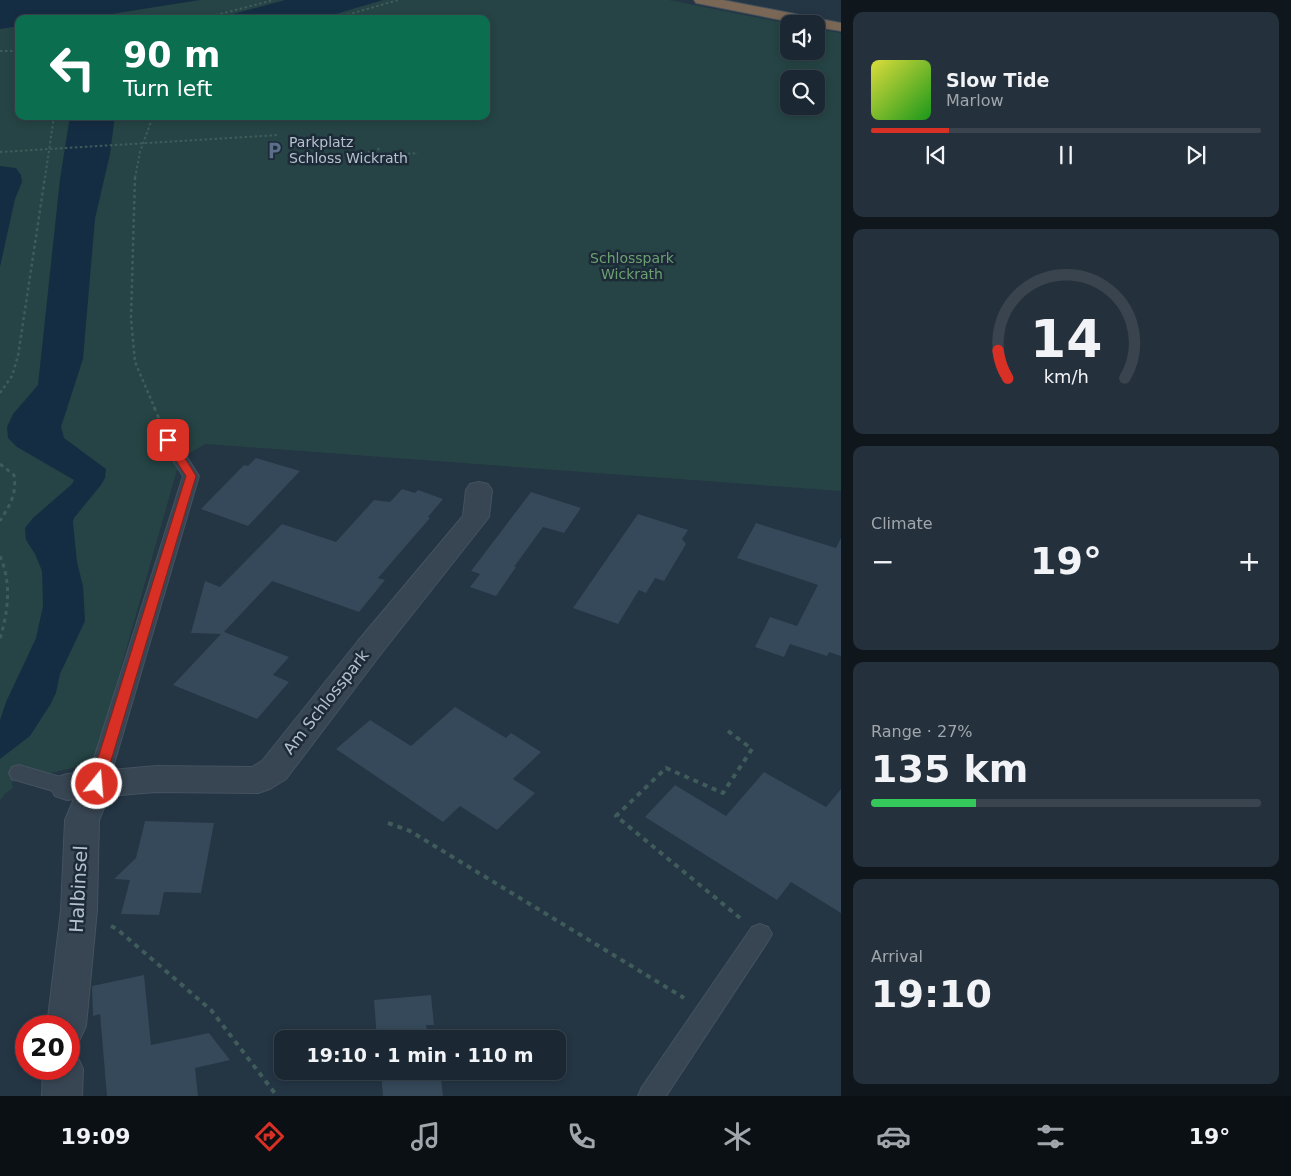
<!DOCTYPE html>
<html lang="en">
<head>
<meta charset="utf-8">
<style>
  :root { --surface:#1b2833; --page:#24303b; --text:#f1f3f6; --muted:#a0a6ac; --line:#39444e; --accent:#d93025 }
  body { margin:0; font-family:"DejaVu Sans",sans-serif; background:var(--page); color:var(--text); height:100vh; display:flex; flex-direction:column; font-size:19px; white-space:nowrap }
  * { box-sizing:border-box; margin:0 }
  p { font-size:16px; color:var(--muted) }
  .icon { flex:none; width:28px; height:28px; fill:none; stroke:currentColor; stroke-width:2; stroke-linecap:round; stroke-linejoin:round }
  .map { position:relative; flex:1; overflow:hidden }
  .sheet { display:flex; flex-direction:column; gap:12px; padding:12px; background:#0f161c; width:450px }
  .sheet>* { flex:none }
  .guide { position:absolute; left:15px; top:15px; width:475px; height:105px; border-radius:10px; box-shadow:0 2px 8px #0003,0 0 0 1px var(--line); background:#0b6e4f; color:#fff; overflow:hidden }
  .controls { position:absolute; left:780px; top:15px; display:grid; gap:10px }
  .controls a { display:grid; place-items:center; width:45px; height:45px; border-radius:10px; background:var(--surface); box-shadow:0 2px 8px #0003,0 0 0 1px var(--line); font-size:25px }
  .speed { position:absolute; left:15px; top:1015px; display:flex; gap:10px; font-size:25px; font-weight:700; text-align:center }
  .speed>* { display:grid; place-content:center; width:65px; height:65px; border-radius:50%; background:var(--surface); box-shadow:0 2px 8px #0003,0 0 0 1px var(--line); line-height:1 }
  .speed .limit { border:8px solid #d22; background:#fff; color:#111 }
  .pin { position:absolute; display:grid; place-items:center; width:42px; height:42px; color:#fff; margin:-21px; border-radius:10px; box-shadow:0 2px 8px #0006 }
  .me { position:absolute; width:55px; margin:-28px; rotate:17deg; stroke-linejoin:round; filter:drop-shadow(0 0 4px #0008) }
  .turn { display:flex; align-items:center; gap:18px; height:105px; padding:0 25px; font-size:22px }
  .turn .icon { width:65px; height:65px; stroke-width:2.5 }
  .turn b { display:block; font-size:35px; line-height:42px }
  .big { font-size:38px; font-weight:600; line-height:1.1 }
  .sheet .card { flex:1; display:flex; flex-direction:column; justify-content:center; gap:8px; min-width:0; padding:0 18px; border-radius:10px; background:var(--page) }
  .sheet .dial { align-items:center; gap:0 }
  .dial svg { height:130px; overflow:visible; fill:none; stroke:var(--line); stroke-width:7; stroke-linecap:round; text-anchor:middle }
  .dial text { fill:var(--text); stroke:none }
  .song { display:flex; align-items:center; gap:15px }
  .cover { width:60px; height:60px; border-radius:8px; background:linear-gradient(135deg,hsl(60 70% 55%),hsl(120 70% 35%)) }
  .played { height:5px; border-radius:2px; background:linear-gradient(90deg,var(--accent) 20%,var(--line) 20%) }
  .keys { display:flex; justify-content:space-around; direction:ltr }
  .heat { display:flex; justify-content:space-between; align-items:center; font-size:28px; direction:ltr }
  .charge { height:8px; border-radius:4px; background:linear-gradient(90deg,#34c759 27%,var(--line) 0) }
  .trip { position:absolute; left:274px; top:1030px; width:292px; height:50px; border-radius:10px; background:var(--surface); box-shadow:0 2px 8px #0003,0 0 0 1px var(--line); font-weight:600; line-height:50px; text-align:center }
  .dock { display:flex; height:80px; justify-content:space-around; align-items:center; background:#0b1014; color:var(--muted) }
  .dock .icon { width:35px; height:35px }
  .dock .selected { color:var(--accent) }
  .dock b { font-size:22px; color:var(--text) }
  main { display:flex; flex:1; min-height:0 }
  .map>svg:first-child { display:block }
  .green { fill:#264445; fill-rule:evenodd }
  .water { fill:#152d43 }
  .building { fill:#35495a }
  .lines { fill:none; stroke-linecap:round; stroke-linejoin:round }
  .lane-casing { stroke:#45525f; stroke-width:2 }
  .street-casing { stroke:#45525f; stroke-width:2 }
  .highway-casing { stroke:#43515d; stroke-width:2 }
  .path-far3 { stroke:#3f5c5b; stroke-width:2; stroke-dasharray:2.5 2.5; stroke-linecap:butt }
  .path-far2 { stroke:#3f5c5b; stroke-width:2.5; stroke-dasharray:3 3; stroke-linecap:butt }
  .path-far1 { stroke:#3f5c5b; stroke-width:3; stroke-dasharray:4 4; stroke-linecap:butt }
  .path { stroke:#3f5c5b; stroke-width:4; stroke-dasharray:5 5; stroke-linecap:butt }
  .lane { fill:#384653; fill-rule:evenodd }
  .street { fill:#384653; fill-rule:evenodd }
  .highway { fill:#7a6755; fill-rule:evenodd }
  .route { fill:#d93025; stroke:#8d1f18 }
  .labels { text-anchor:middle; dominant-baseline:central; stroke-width:5; stroke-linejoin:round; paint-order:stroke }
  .far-poi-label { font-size:14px; fill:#b6c1cd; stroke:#1d2b38; text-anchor:start }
  .far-park-label { font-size:14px; fill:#6ba071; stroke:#1d2b38 }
  .street-label { font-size:16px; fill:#b6c1cd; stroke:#1d2b38 }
  .near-street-label { font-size:19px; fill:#b6c1cd; stroke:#1d2b38 }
</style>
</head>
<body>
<main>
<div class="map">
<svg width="841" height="1096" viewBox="0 0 841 1096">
  <rect width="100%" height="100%" fill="#243544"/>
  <path class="green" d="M0 0H669L789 24V51H816V29L841 33V491L205 444 180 459 94 763 12 782 13 788 4 794V796L0 800ZM19 19H486V116H19ZM789 79H816V106H789Z"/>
  <g class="water">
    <polygon points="0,0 200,0 80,19 19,19 19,26 0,29"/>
    <polygon points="285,0 383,0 319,19 215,19"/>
    <polygon points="70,116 115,116 110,154 95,219 83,359 61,427 64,438 106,469 105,478 101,485 74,518 73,522 77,562 83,586 85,621 60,674 56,693 50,705 30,736 0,759 0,720 6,702 36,638 43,606 42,571 35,554 26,540 25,528 33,518 72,484 74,480 17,447 8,438 7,427 13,414 38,385 60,179"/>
    <polygon points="0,166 16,168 21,175 22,182 15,199 0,267"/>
  </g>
  <g class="building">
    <polygon points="256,458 300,471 248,526 201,509 244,465 248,466"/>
    <polygon points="402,489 415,493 418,490 443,499 428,517 430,518 378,578 385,580 359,612 272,581 224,632 289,657 273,675 289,682 257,719 173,685 221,634 191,633 205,581 220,587 282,524 336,542 374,500 390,502"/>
    <polygon points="531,492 581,508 564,533 543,527 514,567 516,567 496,596 470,587 480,574 471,571"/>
    <polygon points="638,514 688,530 682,539 686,544 664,581 655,578 646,593 639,590 618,624 573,608"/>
    <polygon points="756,523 836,548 841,538 841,656 829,652 827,656 790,644 784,657 755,647 770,617 797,626 818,585 737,558"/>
    <polygon points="455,707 506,738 511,733 541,752 513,779 535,793 497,830 460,806 443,822 336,749 370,720 411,746"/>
    <polygon points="764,772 826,807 841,789 841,913 791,882 777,900 645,817 675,785 726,816"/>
    <polygon points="145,821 214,823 201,893 164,892 159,915 121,914 130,880 114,879 136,858"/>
    <polygon points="144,975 151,1045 209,1033 230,1060 195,1068 198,1096 107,1096 100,1014 93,1016 92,986"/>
    <polygon points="431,995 434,1025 426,1025 428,1039 377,1039 374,1000"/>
    <polygon points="381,1071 440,1071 443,1096 383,1096"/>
  </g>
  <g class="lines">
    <defs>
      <g id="lane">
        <polygon points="168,435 174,437 199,476 108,784 104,790 97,792 90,790 86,784 183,476 160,440 162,437"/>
        <polygon points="19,765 74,781 78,787 74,793 67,795 12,779 9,773 12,767"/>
        <polygon points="760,924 768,927 772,934 768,941 666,1096 638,1096 642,1087 752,927"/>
      </g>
      <g id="street">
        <polygon points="479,482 488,484 492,490 489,517 380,655 286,779 270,789 258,793 156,792 109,796 99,820 97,910 86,1026 80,1039 69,1043 69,1026 47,1026 61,910 65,820 74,799 67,800 55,796 50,787 55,778 67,774 156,766 252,767 262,761 358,641 463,516 466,490 470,484"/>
        <polygon points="69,1052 77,1056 83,1069 82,1096 42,1096 43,1069 69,1069"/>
      </g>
      <polygon id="highway" points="694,0 723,0 841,23 841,31 816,27 816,24 801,24 696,3"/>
    </defs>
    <use href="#lane" class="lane-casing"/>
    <use href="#street" class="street-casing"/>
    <use href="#highway" class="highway-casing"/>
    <g class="path-far3">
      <polyline points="201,19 274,0"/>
      <polyline points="333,19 398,0"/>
      <polyline points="0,51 19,51"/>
      <polyline points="378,148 380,154"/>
      <polyline points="0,152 279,135"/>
      <polyline points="368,152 393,155 418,153"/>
      <polyline points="45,178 54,116"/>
      <polyline points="135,178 140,152 153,116"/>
    </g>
    <g class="path-far2">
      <polyline points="135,177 131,318 135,362 155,409"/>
      <polyline points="0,393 12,376 18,356 45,177"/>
    </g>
    <g class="path-far1">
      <polyline points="154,407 160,421"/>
      <path d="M0 464 14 475C17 494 10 505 0 521"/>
      <path d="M0 556C12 584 8 611 0 639"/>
    </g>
    <g class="path">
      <polyline points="728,731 752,749 723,793 666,768 616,816 740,918"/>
      <polyline points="388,823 410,831 684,998"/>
      <polyline points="111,926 117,929 211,1010 277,1096"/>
    </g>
    <use href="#lane" class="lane"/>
    <use href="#street" class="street"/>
    <use href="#highway" class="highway"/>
  </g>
  <polygon class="route" points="168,437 172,438 196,476 104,784 102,787 97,789 92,787 90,784 186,476 163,440"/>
  <defs>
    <symbol id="parking-bare" viewBox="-9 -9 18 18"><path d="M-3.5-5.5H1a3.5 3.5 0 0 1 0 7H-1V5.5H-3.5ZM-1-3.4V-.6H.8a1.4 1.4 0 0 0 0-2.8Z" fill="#5c6f8a" stroke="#1d2b38" stroke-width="2.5" paint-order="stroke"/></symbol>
  </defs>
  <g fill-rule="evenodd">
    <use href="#parking-bare" x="262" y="138" width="25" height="25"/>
  </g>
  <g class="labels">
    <g class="far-poi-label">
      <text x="289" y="142">Parkplatz<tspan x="289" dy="16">Schloss Wickrath</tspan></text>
    </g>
    <g class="far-park-label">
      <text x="632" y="258">Schlosspark<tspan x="632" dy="16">Wickrath</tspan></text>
    </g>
    <g class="street-label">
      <text transform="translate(326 702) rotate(-52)">Am Schlosspark</text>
    </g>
    <g class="near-street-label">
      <text transform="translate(78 889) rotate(-87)">Halbinsel</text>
    </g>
  </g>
</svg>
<div class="controls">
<a><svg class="icon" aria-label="sound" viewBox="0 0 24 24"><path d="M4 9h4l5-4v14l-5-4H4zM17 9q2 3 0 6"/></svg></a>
<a><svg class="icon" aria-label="search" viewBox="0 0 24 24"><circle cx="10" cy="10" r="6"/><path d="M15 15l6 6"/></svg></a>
</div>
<div class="speed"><div class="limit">20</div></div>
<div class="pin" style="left:168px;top:440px;background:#d93025"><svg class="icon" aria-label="arrive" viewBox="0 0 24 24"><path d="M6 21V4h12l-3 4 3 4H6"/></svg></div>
<svg class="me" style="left:97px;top:784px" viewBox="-20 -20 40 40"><circle r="17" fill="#d93025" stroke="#fff" stroke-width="3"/><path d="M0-11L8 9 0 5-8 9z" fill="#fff"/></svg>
<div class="trip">19:10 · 1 min · 110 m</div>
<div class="guide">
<div class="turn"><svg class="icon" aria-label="left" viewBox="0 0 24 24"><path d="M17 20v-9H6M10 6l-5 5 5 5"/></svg><div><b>90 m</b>Turn left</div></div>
</div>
</div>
<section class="sheet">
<div class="card">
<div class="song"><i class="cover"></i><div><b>Slow Tide</b><p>Marlow</p></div></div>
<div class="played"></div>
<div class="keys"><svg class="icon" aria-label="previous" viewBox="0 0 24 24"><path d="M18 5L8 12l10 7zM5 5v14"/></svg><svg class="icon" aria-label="pause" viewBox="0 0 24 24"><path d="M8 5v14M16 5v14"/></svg><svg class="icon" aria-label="next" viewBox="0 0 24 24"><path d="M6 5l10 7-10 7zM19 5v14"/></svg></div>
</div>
<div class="card dial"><svg viewBox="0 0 100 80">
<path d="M14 69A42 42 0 1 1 86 69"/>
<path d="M14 69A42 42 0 0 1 8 52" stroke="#d93025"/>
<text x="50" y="56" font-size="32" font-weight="700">14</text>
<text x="50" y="72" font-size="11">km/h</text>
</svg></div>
<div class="card"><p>Climate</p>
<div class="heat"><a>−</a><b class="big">19°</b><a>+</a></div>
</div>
<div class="card"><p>Range · 27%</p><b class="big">135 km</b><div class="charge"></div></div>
<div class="card"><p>Arrival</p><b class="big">19:10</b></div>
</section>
</main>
<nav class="dock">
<b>19:09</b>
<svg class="icon selected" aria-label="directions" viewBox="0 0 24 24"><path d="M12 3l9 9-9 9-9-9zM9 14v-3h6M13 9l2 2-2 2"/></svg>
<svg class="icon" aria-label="music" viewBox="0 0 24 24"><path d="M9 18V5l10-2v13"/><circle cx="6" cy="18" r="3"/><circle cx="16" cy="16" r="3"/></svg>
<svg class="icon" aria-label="phone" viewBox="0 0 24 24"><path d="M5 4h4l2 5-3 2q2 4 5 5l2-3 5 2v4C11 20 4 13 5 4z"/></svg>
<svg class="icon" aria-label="climate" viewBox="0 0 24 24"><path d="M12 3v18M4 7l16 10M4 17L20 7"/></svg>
<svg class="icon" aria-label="car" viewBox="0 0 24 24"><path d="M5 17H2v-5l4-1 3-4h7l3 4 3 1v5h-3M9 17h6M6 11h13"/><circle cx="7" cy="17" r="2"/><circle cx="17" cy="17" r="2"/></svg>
<svg class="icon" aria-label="filters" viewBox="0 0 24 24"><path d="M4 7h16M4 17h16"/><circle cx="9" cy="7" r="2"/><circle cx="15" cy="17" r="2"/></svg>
<b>19°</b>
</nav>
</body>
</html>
